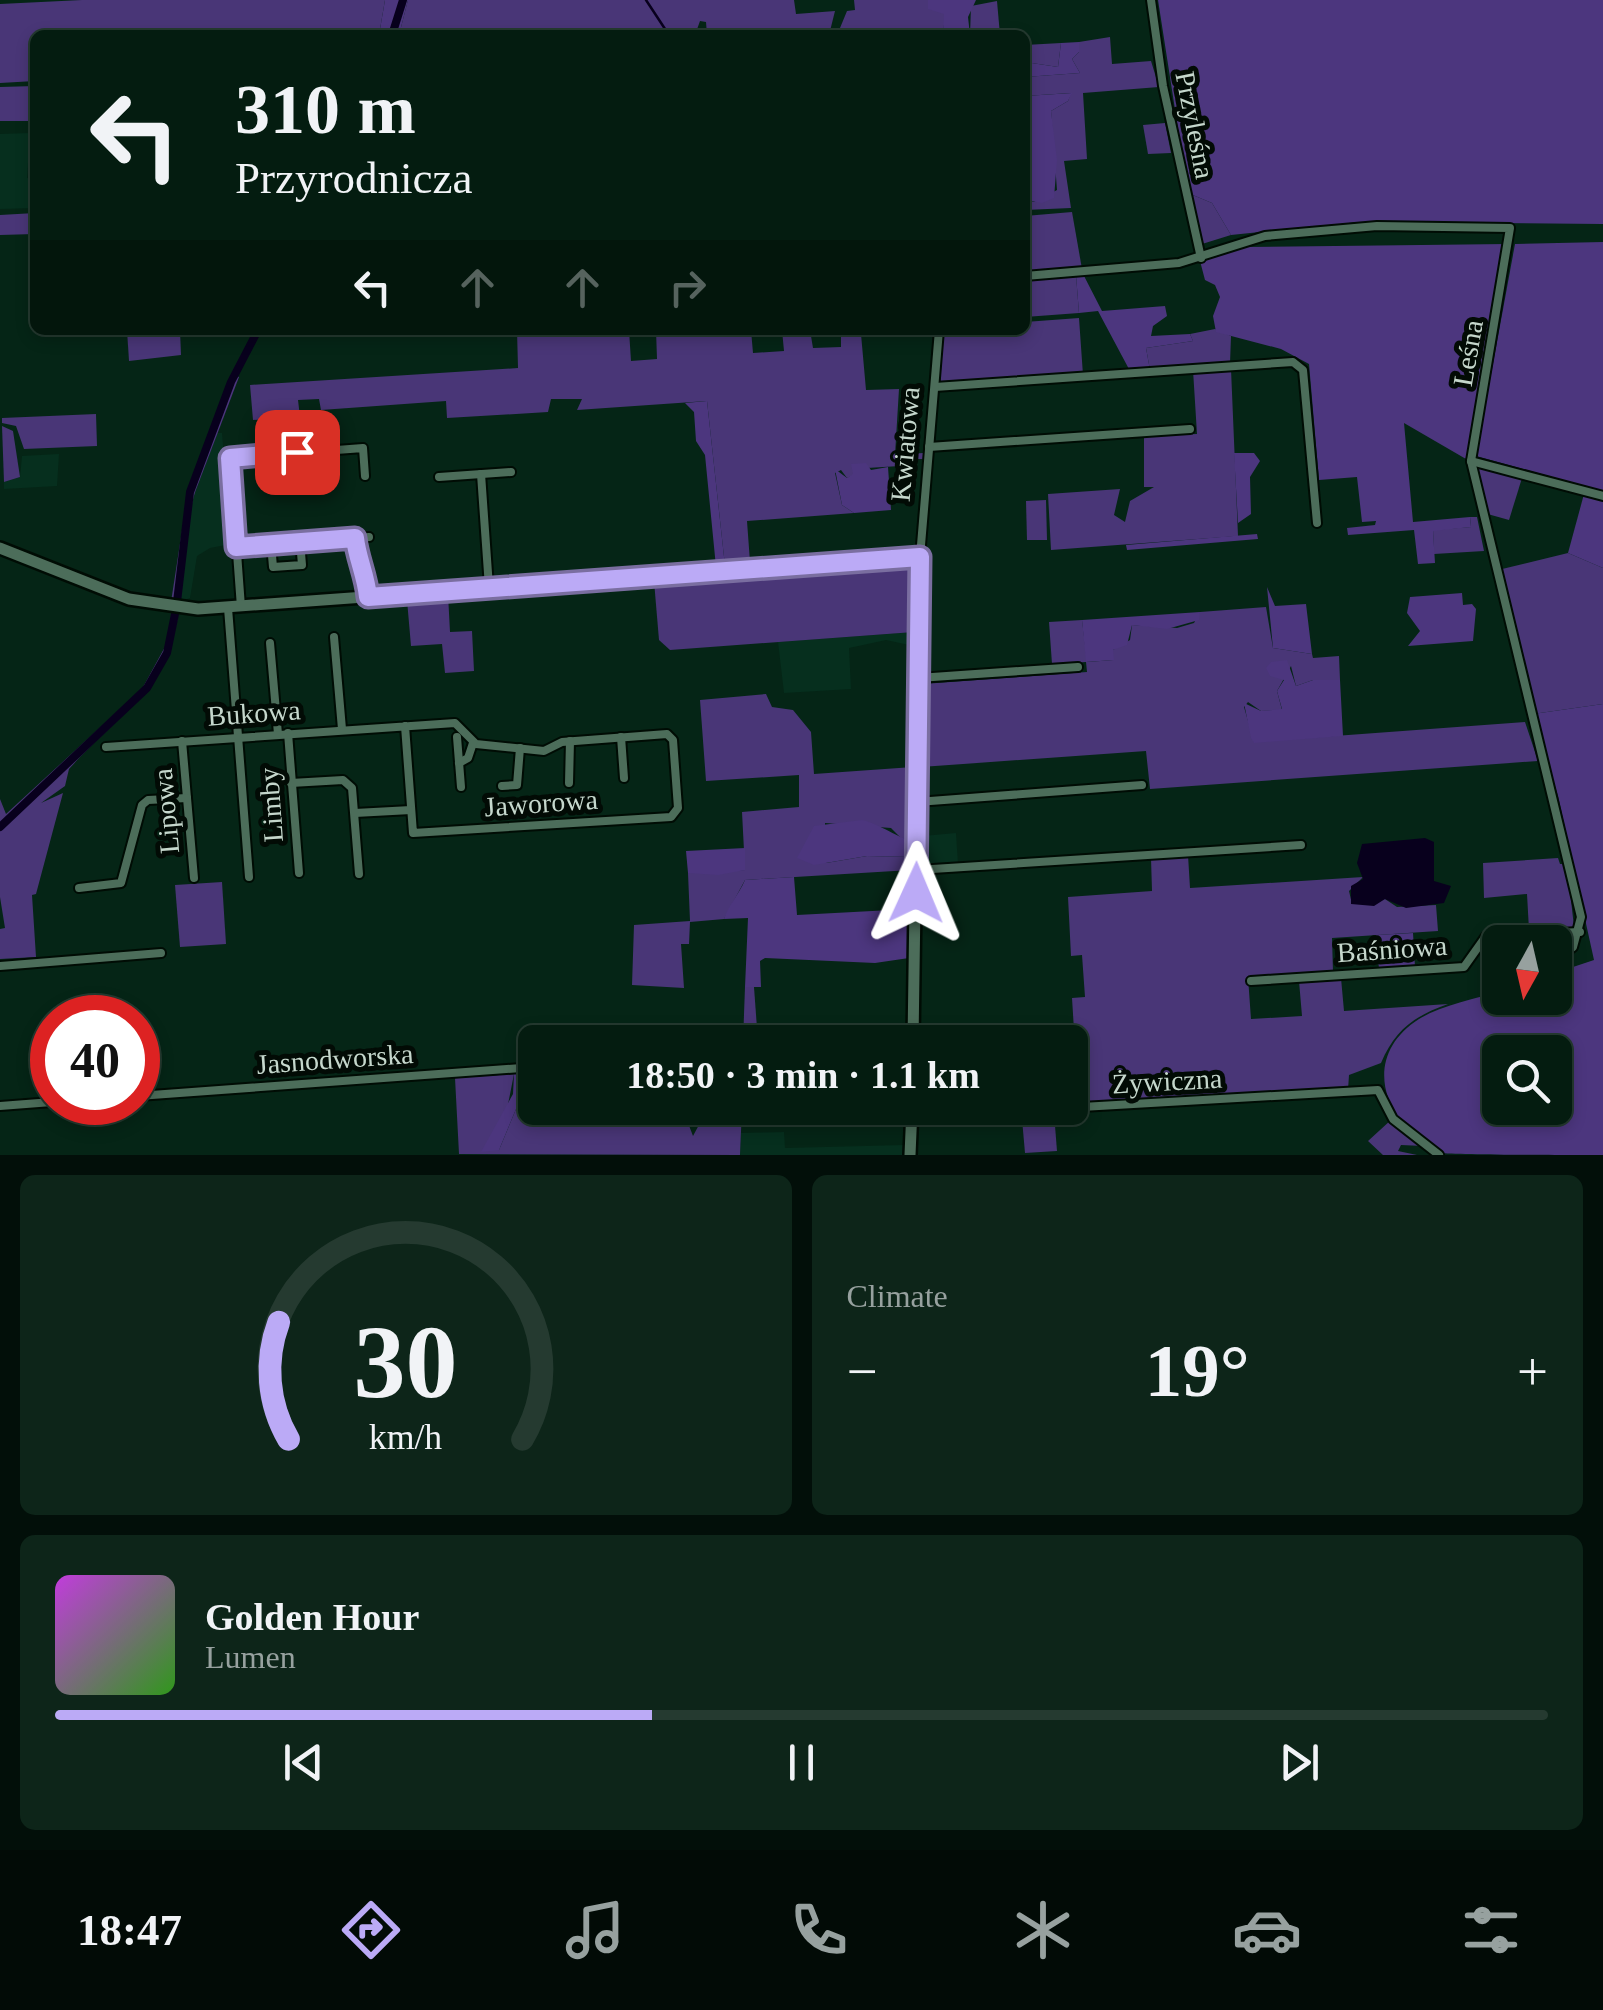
<!DOCTYPE html>
<html lang="en">
<head>
<meta charset="utf-8">
<style>
  :root { --surface:#041c10; --page:#0d2519; --text:#f1f3f6; --muted:#97a19f; --line:#253a30; --accent:#bbaaf6 }
  body { margin:0; font-family:Georgia,serif; background:var(--page); color:var(--text); height:100vh; display:flex; flex-direction:column; font-size:38px; white-space:nowrap }
  * { box-sizing:border-box; margin:0 }
  p { font-size:32px; color:var(--muted) }
  .icon { flex:none; width:55px; height:55px; fill:none; stroke:currentColor; stroke-width:2; stroke-linecap:round; stroke-linejoin:round }
  .map { position:relative; height:1155px; overflow:hidden }
  .side { display:flex; flex-direction:column; gap:20px; padding:20px; background:#020f09; flex:1 }
  .side>* { flex:none }
  .guide { position:absolute; left:30px; top:30px; width:1000px; height:305px; border-radius:15px; box-shadow:0 5px 15px #0003,0 0 0 2px var(--line); background:#041c10; color:var(--text); overflow:hidden }
  .needle { width:65px; rotate:188deg }
  .fabs { position:absolute; left:1482px; top:925px; display:grid; gap:20px }
  .fabs a { display:grid; place-items:center; width:90px; height:90px; border-radius:15px; background:var(--surface); box-shadow:0 5px 15px #0003,0 0 0 2px var(--line); font-size:50px }
  .speed { position:absolute; left:30px; top:995px; display:flex; gap:20px; font-size:50px; font-weight:700; text-align:center }
  .speed>* { display:grid; place-content:center; width:130px; height:130px; border-radius:50%; background:var(--surface); box-shadow:0 5px 15px #0003,0 0 0 2px var(--line); line-height:1 }
  .speed .limit { border:15px solid #d22; background:#fff; color:#111 }
  .pin { position:absolute; display:grid; place-items:center; width:85px; height:85px; color:#fff; margin:-42px; border-radius:20px; box-shadow:0 5px 15px #0006 }
  .me { position:absolute; width:110px; margin:-55px; rotate:1deg; stroke-linejoin:round; filter:drop-shadow(0 0 8px #0008) }
  .turn { display:flex; align-items:center; gap:35px; height:210px; padding:0 40px; font-size:45px }
  .turn .icon { width:130px; height:130px; stroke-width:2.5 }
  .turn b { display:block; font-size:70px; line-height:85px }
  .lanes { display:flex; align-items:center; height:95px; padding:0 40px; background:#0003; justify-content:center; gap:50px; direction:ltr }
  .lanes .off { opacity:.35 }
  .big { font-size:75px; font-weight:700; line-height:1.1 }
  .side .card { flex:1; display:flex; flex-direction:column; justify-content:center; gap:15px; min-width:0; padding:0 35px; border-radius:15px; background:var(--page) }
  .side .dial { align-items:center; gap:0 }
  .dial svg { height:260px; overflow:visible; fill:none; stroke:var(--line); stroke-width:7; stroke-linecap:round; text-anchor:middle }
  .dial text { fill:var(--text); stroke:none }
  .song { display:flex; align-items:center; gap:30px }
  .cover { width:120px; height:120px; border-radius:15px; background:linear-gradient(135deg,hsl(290 70% 55%),hsl(110 70% 35%)) }
  .played { height:10px; border-radius:5px; background:linear-gradient(90deg,var(--accent) 40%,var(--line) 40%) }
  .keys { display:flex; justify-content:space-around; direction:ltr }
  .heat { display:flex; justify-content:space-between; align-items:center; font-size:55px; direction:ltr }
  .side .tiles { flex:1; display:grid; gap:20px; grid-template-columns:1fr 1fr }
  .card:last-child { grid-column:span 2 }
  .trip { position:absolute; left:518px; top:1025px; width:570px; height:100px; border-radius:15px; background:var(--surface); box-shadow:0 5px 15px #0003,0 0 0 2px var(--line); font-weight:700; line-height:100px; text-align:center }
  .menu { display:flex; height:160px; justify-content:space-around; align-items:center; background:#020b06; color:var(--muted) }
  .menu .icon { width:70px; height:70px }
  .menu .on { color:var(--accent) }
  .menu b { font-size:45px; color:var(--text) }
  .map>svg:first-child { display:block }
  .built { fill:#062f1e }
  .green { fill:#493677 }
  .forest { fill:#4c367e; fill-rule:evenodd }
  .water { fill:#08001d }
  .lines { fill:none; stroke-linecap:round; stroke-linejoin:round }
  .stream { stroke:#08001d; stroke-width:2.5 }
  .canal { stroke:#08001d; stroke-width:8 }
  .street-casing { stroke:#000c04; stroke-width:12 }
  .secondary-casing { stroke:#000c04; stroke-width:16 }
  .street { stroke:#4c6d5a; stroke-width:8 }
  .secondary { stroke:#4c6d5a; stroke-width:11 }
  .route-casing { stroke:#7a6ea0; stroke-width:25 }
  .route { stroke:#bbaaf6; stroke-width:18 }
  .labels { text-anchor:middle; dominant-baseline:central; stroke-width:10; stroke-linejoin:round; paint-order:stroke }
  .street-label { font-size:28px; fill:#c5d7cc; stroke:#020b05 }
</style>
</head>
<body>
<div class="map">
<svg width="1603" height="1155" viewBox="0 0 1603 1155">
  <rect width="100%" height="100%" fill="#052516"/>
  <g class="built">
    <polygon points="30,133 27,178 35,179 35,208 0,209 0,134"/>
    <polygon points="217,433 222,433 231,544 210,548 197,556 190,598 180,602 192,499"/>
    <polygon points="59,454 57,486 4,489 4,482 20,477 22,456"/>
    <polygon points="914,632 909,645 886,640 849,648 851,689 784,693 778,642"/>
    <polygon points="956,833 958,864 922,866 923,836"/>
    <polygon points="784,1132 785,1148 905,1145 905,1155 740,1155 741,1133"/>
  </g>
  <g class="green">
    <polygon points="82,0 385,0 379,35 35,35 35,81 0,83 0,4"/>
    <polygon points="408,0 794,0 796,14 835,11 829,35 707,35 706,22 700,21 695,35 399,35"/>
    <polygon points="854,0 928,0 945,14 943,35 846,35 840,28 847,11 855,10"/>
    <polygon points="997,1 1000,35 970,35 971,6"/>
    <polygon points="1110,37 1112,64 1151,61 1159,87 1083,93 1087,159 1064,161 1071,208 1025,210 1025,200 1034,202 1057,190 1051,111 1068,101 1071,93 1025,96 1025,77 1080,73 1072,59 1079,52 1079,42"/>
    <polygon points="1061,43 1058,67 1025,62 1025,45"/>
    <polygon points="35,86 35,121 0,121 0,87"/>
    <polygon points="1165,123 1171,153 1148,154 1143,125"/>
    <polygon points="1188,193 1212,203 1231,235 1202,244"/>
    <polygon points="1072,212 1082,269 1025,273 1025,216"/>
    <polygon points="35,213 35,234 0,235 0,215"/>
    <polygon points="1076,275 1079,313 1025,317 1025,279"/>
    <polygon points="1079,318 1083,375 940,384 944,330 1025,330 1025,322"/>
    <polygon points="1215,329 1231,336 1230,364 1150,370 1146,348 1193,341 1190,334"/>
    <polygon points="127,330 180,330 181,355 129,361"/>
    <polygon points="517,330 629,330 631,361 657,359 656,330 751,330 753,353 784,351 782,330 804,330 811,336 813,348 841,347 841,335 861,334 866,390 899,389 895,455 923,453 923,459 916,459 916,465 867,468 847,478 841,470 835,473 842,505 854,513 747,521 750,562 725,566 707,401 577,410 582,399 551,399 548,412 447,418 446,401 321,410 319,399 298,400 300,417 253,420 250,385 518,368"/>
    <polygon points="1231,369 1238,536 1051,550 1048,494 1120,489 1114,515 1125,522 1130,501 1154,487 1144,487 1144,436 1197,434 1193,370"/>
    <polygon points="96,414 97,446 24,449 16,426 2,423 2,418"/>
    <polygon points="2,426 13,431 20,477 4,482"/>
    <polygon points="1477,465 1522,478 1509,520 1484,513"/>
    <path d="M189 485 197 487C186 513 186 570 180 602H171Z"/>
    <polygon points="1046,500 1047,540 1027,540 1026,501"/>
    <polygon points="1470,517 1477,517 1484,551 1434,554 1433,530 1471,527"/>
    <polygon points="1568,553 1603,568 1603,704 1533,714 1498,570"/>
    <polygon points="905,564 914,572 914,632 670,650 659,640 654,581"/>
    <polygon points="448,594 450,632 472,631 474,671 445,673 442,644 411,646 407,600"/>
    <polygon points="1266,607 1273,648 1312,654 1313,658 1339,656 1340,680 1313,680 1296,686 1291,666 1277,691 1282,710 1261,711 1248,702 1244,707 1254,742 1525,722 1538,761 1150,789 1146,751 921,767 923,684 1087,672 1086,662 1052,664 1049,622 1082,620 1087,662 1113,660 1113,650 1130,640 1132,625 1177,628 1194,623 1200,612"/>
    <path d="M172 613 178 617C163 693 118 715 69 769L65 786 41 803 63 793 36 894 32 895 36 957 0 959V929L5 928 0 897V799L6 814 142 689 166 645Z"/>
    <polygon points="766,694 772,707 793,710 811,732 814,774 913,767 912,841 903,840 891,828 825,823 826,863 867,856 912,857 911,870 745,880 724,919 690,922 689,944 681,944 684,988 632,985 634,925 690,921 688,873 745,870 742,812 799,807 799,775 706,781 700,700"/>
    <path d="M1188 855 1190 888 1363 877 1349 891 1352 904 1385 899 1397 907 1436 905 1438 931 1332 938 1333 972 1248 977 1251 1019 1302 1016 1299 981 1341 978 1344 1011 1448 1004C1414 1016 1395 1030 1381 1063L1349 1075 1348 1090 1070 1105V1042H918L1074 1030 1072 998 1085 997 1082 955 1071 956 1068 897 1152 891 1151 858Z"/>
    <polygon points="1558,858 1560,864 1567,864 1574,927 1529,930 1527,894 1484,898 1483,863"/>
    <polygon points="222,882 226,944 180,947 175,885"/>
    <polygon points="745,987 754,987 758,1042 743,1042"/>
    <polygon points="535,1072 535,1108 688,1108 685,1115 693,1136 708,1108 742,1108 740,1155 459,1154 455,1078 514,1074 499,1150 521,1097 522,1073"/>
    <polygon points="1054,1113 1057,1151 1025,1153 1022,1119"/>
    <polygon points="1391,1120 1423,1146 1401,1145 1398,1151 1417,1155 1383,1155 1368,1141"/>
  </g>
  <g class="forest">
    <polygon points="385,0 408,0 399,35 379,35"/>
    <polygon points="928,0 976,0 968,17 970,35 943,35 944,14 928,9"/>
    <polygon points="1158,0 1603,0 1603,224 1359,222 1231,235 1212,203 1188,193"/>
    <polygon points="1079,42 1079,52 1072,59 1080,73 1025,77 1025,62 1058,67 1061,43"/>
    <polygon points="1072,93 1068,101 1051,111 1057,160 1054,198 1042,203 1025,200 1025,96"/>
    <polygon points="1603,242 1603,491 1476,456 1515,244"/>
    <polygon points="1507,244 1466,459 1404,423 1413,522 1470,517 1471,527 1433,531 1435,563 1418,564 1414,530 1348,535 1347,528 1375,525 1376,521 1362,522 1357,477 1319,480 1309,364 1281,349 1216,332 1213,316 1220,297 1215,285 1205,280 1200,261 1246,247"/>
    <polygon points="1083,274 1102,311 1165,306 1167,316 1153,326 1151,336 1190,334 1193,341 1146,348 1150,370 1130,371 1098,311 1079,313 1076,275"/>
    <polygon points="233,374 239,377 197,487 189,485"/>
    <polygon points="707,401 725,566 716,567 705,455 696,441 694,412 685,403"/>
    <polygon points="1234,453 1254,453 1260,461 1250,477 1251,514 1238,523"/>
    <polygon points="866,463 871,470 888,467 891,510 854,513 842,505 835,469 847,478 853,474 851,464"/>
    <polygon points="1584,494 1603,501 1603,568 1568,553"/>
    <polygon points="1257,534 1258,539 1127,550 1126,545"/>
    <polygon points="1267,587 1275,606 1306,604 1312,654 1273,648"/>
    <polygon points="1462,593 1463,605 1472,604 1476,609 1473,641 1408,646 1420,631 1407,613 1410,597"/>
    <polygon points="1200,612 1199,620 1167,629 1132,625 1127,645 1113,650 1114,660 1086,662 1082,620"/>
    <polygon points="1287,660 1296,686 1313,680 1340,680 1343,736 1254,743 1251,738 1244,703 1261,711 1282,709 1277,691 1284,680 1270,676 1266,668 1271,662"/>
    <path d="M1603 704V1155C1578 1155 1454 1155 1440 1153 1385 1126 1358 1058 1419 1019 1442 1005 1475 999 1500 991V998H1555V973L1594 960 1558 796 1533 714ZM1500 1052H1555V1108H1500Z"/>
    <path d="M862 820C880 824 900 839 912 841V857L867 856 814 865 797 858 814 826Z"/>
    <polygon points="745,848 745,870 718,875 688,873 686,851"/>
    <path d="M794 877 797 915 910 909 909 958 875 963 765 958 760 961 761 987H745L748 918 724 919C728 906 739 894 745 880Z"/>
    <polygon points="1413,933 1415,967 1379,969 1376,935"/>
    <polygon points="522,1073 521,1097 499,1150 481,1152 513,1094 514,1074"/>
  </g>
  <polygon class="water" points="1425,838 1434,842 1434,881 1451,886 1444,903 1406,908 1385,899 1374,906 1351,904 1351,886 1363,879 1357,863 1362,844"/>
  <g class="lines">
    <polyline class="stream" points="646,0 669,35"/>
    <g class="canal">
      <polyline points="392,35 403,0"/>
      <polyline points="177,602 190,492 231,382 258,330"/>
      <polyline points="0,827 147,688 167,653 175,614"/>
    </g>
    <defs>
      <g id="street">
        <polyline points="1151,0 1163,86 1201,258"/>
        <polyline points="1025,276 1179,263 1265,236 1377,226 1510,228 1471,461 1581,917 1573,947 1561,956"/>
        <polyline points="935,387 1293,362 1303,370 1317,523"/>
        <polyline points="929,447 1190,429"/>
        <polyline points="1471,461 1603,496"/>
        <polyline points="481,474 489,587"/>
        <polyline points="439,477 511,472"/>
        <path d="M355 538C357 558 365 575 368 597"/>
        <polyline points="271,544 273,567 302,565 300,541"/>
        <polyline points="236,547 369,537"/>
        <polyline points="920,557 939,330"/>
        <polyline points="241,607 230,458 363,448 365,476"/>
        <polyline points="228,608 249,877"/>
        <polyline points="334,637 342,729"/>
        <polyline points="270,643 278,734"/>
        <polyline points="918,678 1078,667"/>
        <polyline points="288,733 299,873"/>
        <polyline points="457,737 461,787"/>
        <polyline points="621,737 624,778"/>
        <polyline points="182,741 194,878"/>
        <polyline points="106,747 455,723 476,744 544,751 562,742 667,734 673,740 678,808 671,817 413,833 405,726"/>
        <polyline points="459,763 468,758 473,743"/>
        <polyline points="291,783 343,780 352,788 359,874"/>
        <polyline points="569,783 570,741"/>
        <polyline points="502,786 517,785 520,748"/>
        <polyline points="917,802 1142,785"/>
        <polyline points="355,813 411,810"/>
        <polyline points="917,870 1301,845"/>
        <polyline points="79,888 121,883 142,805 148,800 187,798"/>
        <polyline points="0,966 161,953"/>
        <polyline points="1251,981 1464,967 1486,936 1580,932"/>
        <polyline points="138,1096 535,1067"/>
        <polyline points="0,1106 52,1102"/>
        <polyline points="961,1108 1008,1118 1047,1109 1378,1090 1393,1119 1439,1155"/>
      </g>
      <g id="secondary">
        <polyline points="0,548 129,599 198,609 920,557 913,1042"/>
        <polyline points="910,1155 912,1108"/>
      </g>
    </defs>
    <use href="#street" class="street-casing"/>
    <use href="#secondary" class="secondary-casing"/>
    <use href="#street" class="street"/>
    <use href="#secondary" class="secondary"/>
  </g>
  <g class="lines">
    <defs>
      <path id="route" d="M297 452 230 458 236 547 355 538C357 558 366 575 368 597L920 557 916 893"/>
    </defs>
    <use href="#route" class="route-casing"/>
    <use href="#route" class="route"/>
  </g>
  <g class="labels">
    <g class="street-label">
      <text transform="translate(1195 125) rotate(79)">Przyleśna</text>
      <text transform="translate(1468 353) rotate(-80)">Leśna</text>
      <text transform="translate(905 444) rotate(-85)">Kwiatowa</text>
      <text transform="translate(254 713) rotate(-4)">Bukowa</text>
      <text transform="translate(541 803) rotate(-4)">Jaworowa</text>
      <text transform="translate(271 805) rotate(-94)">Limby</text>
      <text transform="translate(166 811) rotate(-95)">Lipowa</text>
      <text transform="translate(1392 949) rotate(-4)">Baśniowa</text>
      <text transform="translate(335 1059) rotate(-4)">Jasnodworska</text>
      <text transform="translate(1167 1081) rotate(-3)">Żywiczna</text>
    </g>
  </g>
</svg>
<div class="fabs">
<a><svg class="needle" viewBox="-14 -14 28 28"><path d="M0-13l5 13h-10z" fill="#e53935"/><path d="M0 13l5-13h-10z" fill="#97a19f"/></svg></a>
<a><svg class="icon" aria-label="search" viewBox="0 0 24 24"><circle cx="10" cy="10" r="6"/><path d="M15 15l6 6"/></svg></a>
</div>
<div class="speed"><div class="limit">40</div></div>
<div class="pin" style="left:297px;top:452px;background:#d93025"><svg class="icon" aria-label="arrive" viewBox="0 0 24 24"><path d="M6 21V4h12l-3 4 3 4H6"/></svg></div>
<svg class="me" style="left:916px;top:893px" viewBox="-20 -20 40 40"><path d="M0-17L14 15 0 8-14 15z" fill="#bbaaf6" stroke="#fff" stroke-width="4"/></svg>
<div class="trip">18:50 · 3 min · 1.1 km</div>
<div class="guide">
<div class="turn"><svg class="icon" aria-label="left" viewBox="0 0 24 24"><path d="M17 20v-9H6M10 6l-5 5 5 5"/></svg><div><b>310 m</b>Przyrodnicza</div></div>
<div class="lanes"><svg class="icon" aria-label="left" viewBox="0 0 24 24"><path d="M17 20v-9H6M10 6l-5 5 5 5"/></svg><svg class="icon off" aria-label="ahead" viewBox="0 0 24 24"><path d="M12 20V5M6 11l6-6 6 6"/></svg><svg class="icon off" aria-label="ahead" viewBox="0 0 24 24"><path d="M12 20V5M6 11l6-6 6 6"/></svg><svg class="icon off" aria-label="right" viewBox="0 0 24 24"><path d="M7 20v-9h11M14 6l5 5-5 5"/></svg></div>
</div>
</div>
<section class="side">
<div class="tiles">
<div class="card dial"><svg viewBox="0 0 100 80">
<path d="M14 69A42 42 0 1 1 86 69"/>
<path d="M14 69A42 42 0 0 1 11 33" stroke="#bbaaf6"/>
<text x="50" y="56" font-size="32" font-weight="700">30</text>
<text x="50" y="72" font-size="11">km/h</text>
</svg></div>
<div class="card"><p>Climate</p>
<div class="heat"><a>−</a><b class="big">19°</b><a>+</a></div>
</div>
<div class="card">
<div class="song"><i class="cover"></i><div><b>Golden Hour</b><p>Lumen</p></div></div>
<div class="played"></div>
<div class="keys"><svg class="icon" aria-label="previous" viewBox="0 0 24 24"><path d="M18 5L8 12l10 7zM5 5v14"/></svg><svg class="icon" aria-label="pause" viewBox="0 0 24 24"><path d="M8 5v14M16 5v14"/></svg><svg class="icon" aria-label="next" viewBox="0 0 24 24"><path d="M6 5l10 7-10 7zM19 5v14"/></svg></div>
</div>
</div>
</section>
<nav class="menu">
<b>18:47</b>
<svg class="icon on" aria-label="directions" viewBox="0 0 24 24"><path d="M12 3l9 9-9 9-9-9zM9 14v-3h6M13 9l2 2-2 2"/></svg>
<svg class="icon" aria-label="music" viewBox="0 0 24 24"><path d="M9 18V5l10-2v13"/><circle cx="6" cy="18" r="3"/><circle cx="16" cy="16" r="3"/></svg>
<svg class="icon" aria-label="phone" viewBox="0 0 24 24"><path d="M5 4h4l2 5-3 2q2 4 5 5l2-3 5 2v4C11 20 4 13 5 4z"/></svg>
<svg class="icon" aria-label="climate" viewBox="0 0 24 24"><path d="M12 3v18M4 7l16 10M4 17L20 7"/></svg>
<svg class="icon" aria-label="car" viewBox="0 0 24 24"><path d="M5 17H2v-5l4-1 3-4h7l3 4 3 1v5h-3M9 17h6M6 11h13"/><circle cx="7" cy="17" r="2"/><circle cx="17" cy="17" r="2"/></svg>
<svg class="icon" aria-label="filters" viewBox="0 0 24 24"><path d="M4 7h16M4 17h16"/><circle cx="9" cy="7" r="2"/><circle cx="15" cy="17" r="2"/></svg>
</nav>
</body>
</html>
